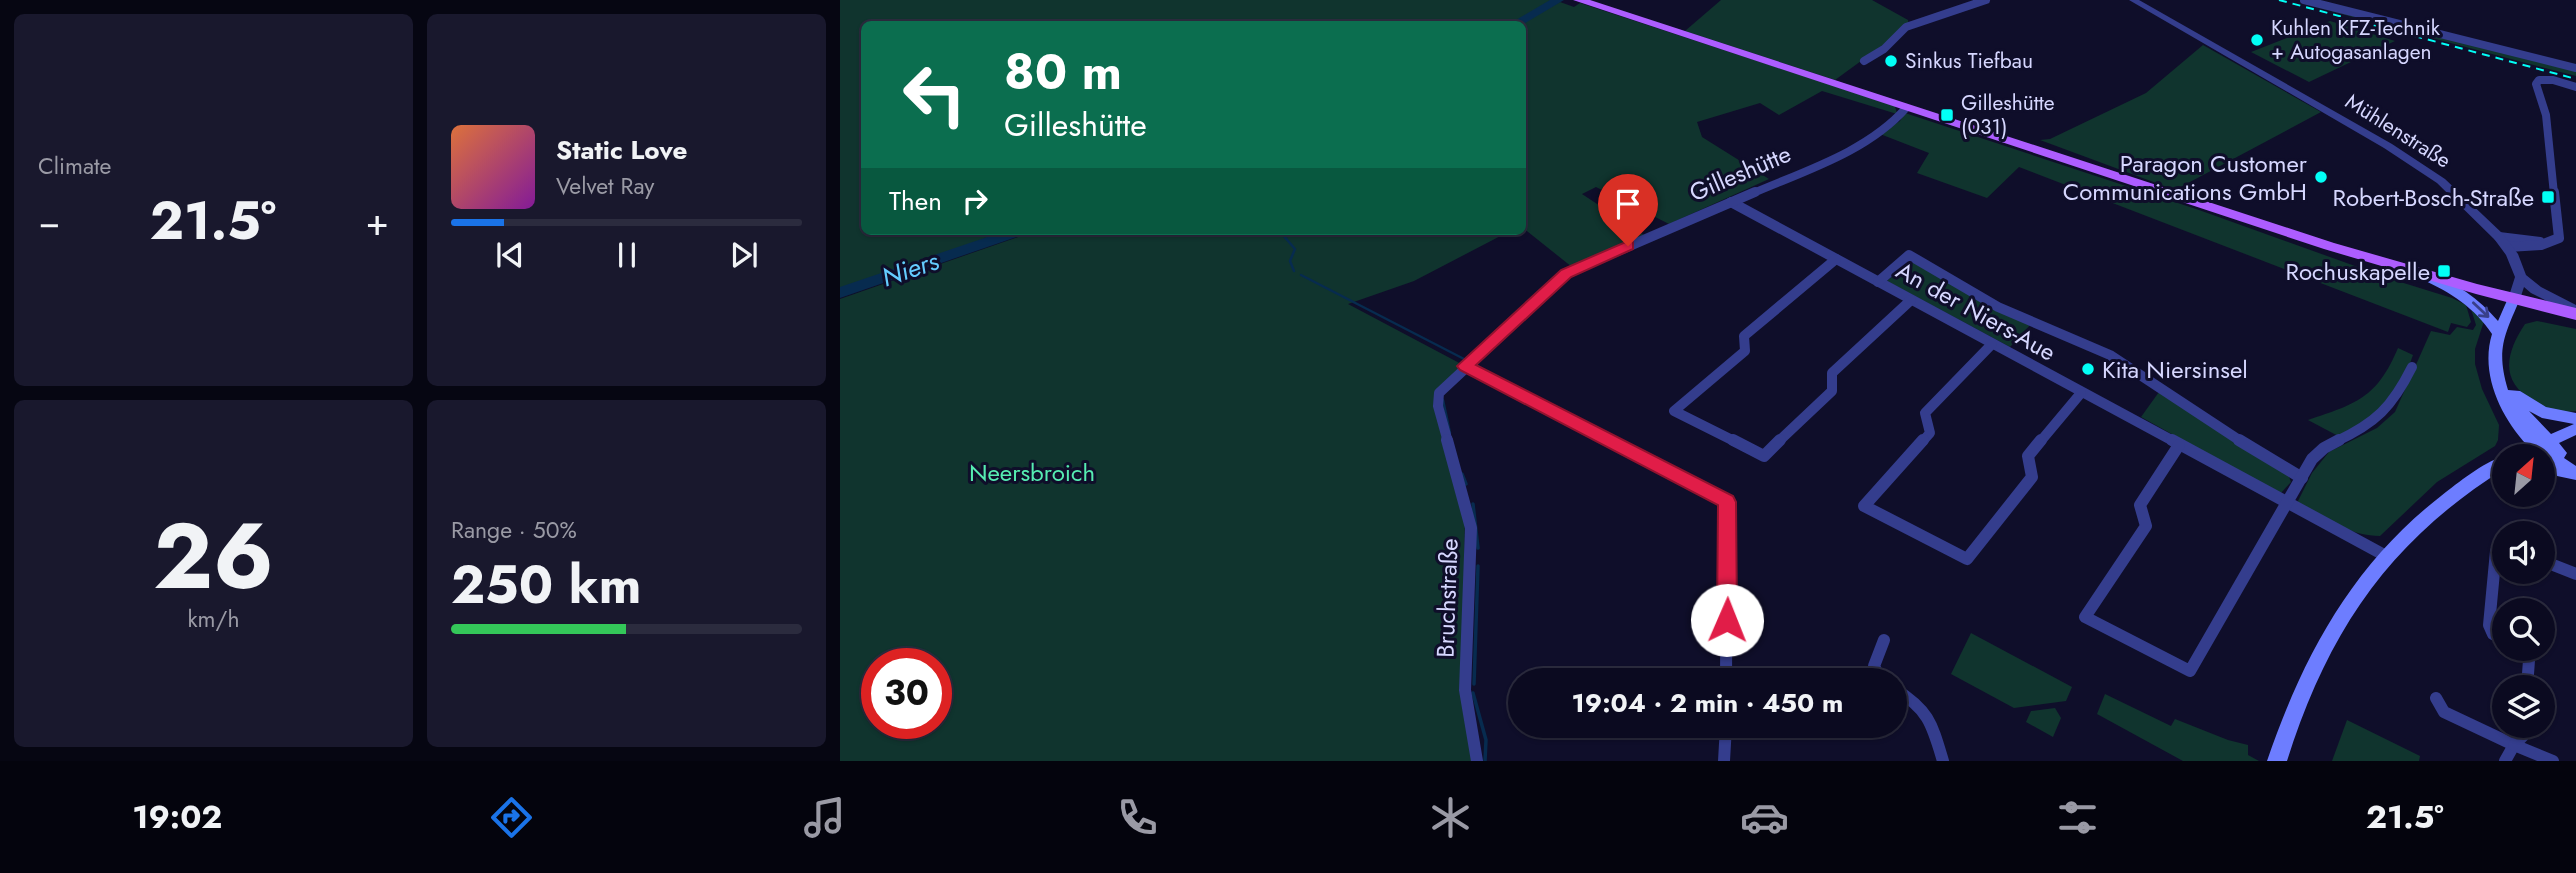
<!DOCTYPE html>
<html lang="en">
<head>
<meta charset="utf-8">
<style>
  :root { --surface:#0b0a20; --page:#19182d; --text:#f1f3f6; --muted:#9a9aa5; --line:#2b2b3e; --accent:#1a73e8 }
  body { margin:0; font-family:Jost,sans-serif; background:var(--page); color:var(--text); height:100vh; display:flex; flex-direction:column; font-size:26px; white-space:nowrap }
  * { box-sizing:border-box; margin:0 }
  p { font-size:23px; color:var(--muted) }
  .icon { flex:none; width:38px; height:38px; fill:none; stroke:currentColor; stroke-width:2; stroke-linecap:round; stroke-linejoin:round }
  .map { position:relative; flex:1; overflow:hidden }
  .details { display:flex; flex-direction:column; gap:14px; padding:14px; background:#060612; width:840px }
  .details>* { flex:none }
  .guide { position:absolute; left:21px; top:21px; width:665px; height:214px; border-radius:10px; box-shadow:0 2px 5px #0004,0 0 0 2px var(--line); background:#0b6e4f; color:#fff; overflow:hidden }
  .needle { width:46px; rotate:27deg }
  .tools { position:absolute; left:1652px; top:444px; display:grid; gap:14px }
  .tools a { display:grid; place-items:center; width:63px; height:63px; border-radius:50%; background:var(--surface); box-shadow:0 2px 5px #0004,0 0 0 2px var(--line); font-size:35px }
  .speed { position:absolute; left:21px; top:648px; display:flex; gap:14px; font-size:35px; font-weight:700; text-align:center }
  .speed>* { display:grid; place-content:center; width:91px; height:91px; border-radius:50%; background:var(--surface); box-shadow:0 2px 5px #0004,0 0 0 2px var(--line); line-height:1 }
  .speed .limit { border:10px solid #d22; background:#fff; color:#111 }
  .pin { position:absolute; display:grid; place-items:center; width:60px; height:60px; color:#fff; margin:-72px -30px; border-radius:50% 50% 50% 0; rotate:-45deg; box-shadow:0 0 7px #0007 }
  .pin .icon { rotate:45deg }
  .me { position:absolute; width:77px; margin:-38px; rotate:1deg; stroke-linejoin:round; filter:drop-shadow(0 0 5px #0008) }
  .turn { display:flex; align-items:center; gap:24px; height:147px; padding:0 28px; font-size:32px }
  .turn .icon { width:91px; height:91px; stroke-width:2.5 }
  .turn b { display:block; font-size:49px; line-height:60px }
  .then { display:flex; align-items:center; height:66px; padding:0 28px; background:#0003; gap:14px; font-size:26px }
  .big { font-size:52px; font-weight:700; line-height:1.1 }
  .details .widget { flex:1; display:flex; flex-direction:column; justify-content:center; gap:10px; min-width:0; padding:0 24px; border-radius:10px; background:var(--page) }
  .details .dial { align-items:center; gap:0 }
  .dial b { font-size:91px; line-height:1 }
  .song { display:flex; align-items:center; gap:21px }
  .cover { width:84px; height:84px; border-radius:10px; background:linear-gradient(135deg,hsl(20 70% 55%),hsl(290 70% 35%)) }
  .played { height:7px; border-radius:4px; background:linear-gradient(90deg,var(--accent) 15%,var(--line) 15%) }
  .keys { display:flex; justify-content:space-around; direction:ltr }
  .heat { display:flex; justify-content:space-between; align-items:center; font-size:38px; direction:ltr }
  .charge { height:10px; border-radius:5px; background:linear-gradient(90deg,#34c759 50%,var(--line) 0) }
  .details .tiles { flex:1; display:grid; gap:14px; grid-template-columns:repeat(2,1fr) }
  .trip { position:absolute; left:668px; top:668px; width:399px; height:70px; border-radius:35px; background:var(--surface); box-shadow:0 2px 5px #0004,0 0 0 2px var(--line); font-weight:700; line-height:70px; text-align:center }
  .tab-bar { display:flex; height:112px; justify-content:space-around; align-items:center; background:#04040d; color:var(--muted) }
  .tab-bar .icon { width:49px; height:49px }
  .tab-bar .on { color:var(--accent) }
  .tab-bar b { font-size:32px; color:var(--text) }
  main { display:flex; flex:1; min-height:0 }
  .map>svg:first-child { display:block }
  .green { fill:#10342e; fill-rule:evenodd }
  .lines { fill:none; stroke-linecap:round; stroke-linejoin:round }
  .stream-far1 { stroke:#072b4f; stroke-width:2.5 }
  .stream { stroke:#072b4f; stroke-width:3.5 }
  .river { fill:#072b4f; fill-rule:evenodd }
  .minor-far2 { stroke:#343d8d; stroke-width:8 }
  .minor-far1 { stroke:#343d8d; stroke-width:10 }
  .minor { stroke:#343d8d; stroke-width:12 }
  .tertiary { fill:#343d8d; fill-rule:evenodd }
  .secondary { fill:#6d7dff; fill-rule:evenodd }
  .primary { fill:#ad5dff; fill-rule:evenodd }
  .rail { stroke:#02fff6; stroke-width:2; stroke-dasharray:8 6; stroke-linecap:butt }
  .oneway { stroke:#39408a }
  .route { fill:#e11d48; stroke:#92132f; stroke-width:2 }
  .poi-dot { fill:#02fff6; stroke:#0f0e2a; stroke-width:2.5 }
  .labels { text-anchor:middle; dominant-baseline:central; stroke-width:6; stroke-linejoin:round; paint-order:stroke }
  .far-poi-label { font-size:21px; fill:#d6d7ff; stroke:#0f0e2a; text-anchor:start }
  .far-street-label { font-size:21px; fill:#d6d7ff; stroke:#0f0e2a }
  .poi-label { font-size:24px; fill:#d6d7ff; stroke:#0f0e2a; text-anchor:end }
  .street-label { font-size:24px; fill:#d6d7ff; stroke:#0f0e2a }
  .park-label { font-size:24px; fill:#56ecb2; stroke:#0f0e2a }
  .water-label { font-size:26px; font-style:italic; fill:#64ccff; stroke:#0f0e2a }
</style>
</head>
<body>
<main>
<section class="details">
<div class="tiles">
<div class="widget"><p>Climate</p>
<div class="heat"><a>−</a><b class="big">21.5°</b><a>+</a></div>
</div>
<div class="widget">
<div class="song"><i class="cover"></i><div><b>Static Love</b><p>Velvet Ray</p></div></div>
<div class="played"></div>
<div class="keys"><svg class="icon" aria-label="previous" viewBox="0 0 24 24"><path d="M18 5L8 12l10 7zM5 5v14"/></svg><svg class="icon" aria-label="pause" viewBox="0 0 24 24"><path d="M8 5v14M16 5v14"/></svg><svg class="icon" aria-label="next" viewBox="0 0 24 24"><path d="M6 5l10 7-10 7zM19 5v14"/></svg></div>
</div>
<div class="widget dial"><b>26</b><p>km/h</p></div>
<div class="widget"><p>Range · 50%</p><b class="big">250 km</b><div class="charge"></div></div>
</div>
</section>
<div class="map">
<svg width="1736" height="761" viewBox="0 0 1736 761">
  <rect width="100%" height="100%" fill="#0f0e2a"/>
  <g class="green">
    <polygon points="0,0 715,0 671,24 24,24 24,231 175,231 0,291"/>
    <polygon points="881,0 1032,0 1068,20 1069,26 995,80 845,31"/>
    <polygon points="720,2 734,7 740,3 1055,106 1057,114 982,91 939,115 920,103 857,122 862,137 929,179 829,224 756,187 742,194 804,235 732,267 683,228 682,24 680,24"/>
    <polygon points="1464,4 1736,70 1736,76 1701,67"/>
    <polygon points="1490,21 1555,41 1469,82 1411,52"/>
    <polygon points="1363,45 1481,112 1335,190 1200,140 1210,139 1306,93"/>
    <polygon points="1065,113 1359,210 1554,280 1612,298 1626,305 1631,322 1627,327 1611,323 1608,332 1179,167 1147,198 1077,173 1089,153 1040,134 1060,121"/>
    <path d="M195 231H670L574 281 508 304 625 366 599 393 625 516 623 640 633 761H0V299ZM37 663H96V723H37Z"/>
    <polygon points="1068,262 1079,263 1191,324 1170,347 1047,281"/>
    <path d="M1631 309 1644 321 1635 349V364L1642 389 1659 425 1658 440 1655 446 1597 482 1540 536C1509 536 1483 517 1457 503L1472 473 1489 452 1537 428 1555 412 1591 331 1610 335 1617 327 1633 330 1636 325Z"/>
    <path d="M1697 321 1736 329V411C1719 414 1708 410 1693 401 1660 381 1665 354 1685 324Z"/>
    <path d="M1558 348 1573 355 1564 380 1550 403 1500 437 1468 420C1516 404 1537 398 1558 348Z"/>
    <polygon points="1319,392 1448,474 1451,482 1440,494 1301,417"/>
    <polygon points="1131,633 1232,687 1226,701 1174,708 1111,674"/>
    <polygon points="1265,694 1331,726 1335,719 1388,740 1408,745 1408,755 1419,761 1343,761 1257,714"/>
    <polygon points="1215,708 1221,718 1213,737 1186,722 1191,711"/>
    <polygon points="1507,720 1580,756 1579,761 1492,761"/>
  </g>
  <g class="lines">
    <g class="stream-far1">
      <polyline points="429,231 443,235 455,249 450,261 454,271"/>
      <polyline points="461,275 626,360"/>
      <polyline points="603,400 610,433"/>
    </g>
    <g class="stream">
      <polyline points="622,474 626,484"/>
      <polyline points="633,504 638,548"/>
      <polyline points="634,684 638,566"/>
      <polyline points="633,693 646,740 645,761"/>
    </g>
    <g class="river">
      <polygon points="710,0 724,0 682,25 669,24"/>
      <polygon points="165,231 188,231 185,234 0,298 0,287"/>
    </g>
    <g class="minor-far2">
      <polyline points="1464,0 1736,68"/>
      <polyline points="1024,61 1044,49 1066,27 1146,0"/>
      <path d="M911 194C964 171 1027 152 1066 108"/>
      <polyline points="1714,194 1706,115 1696,84 1699,80 1713,80 1736,87"/>
    </g>
    <g class="minor-far1">
      <polyline points="891,202 1335,442"/>
      <polyline points="1659,237 1700,242"/>
      <polyline points="1668,247 1701,245 1719,238 1714,192"/>
      <polyline points="1038,282 1069,255 1158,307 1270,355 1402,442"/>
      <polyline points="625,366 773,442"/>
      <polyline points="608,442 598,406 599,393 729,272 915,192"/>
      <polyline points="896,442 834,411 905,351 904,336 996,259"/>
      <polyline points="938,442 992,391 992,373 1071,300"/>
      <polyline points="1082,442 1090,433 1085,413 1152,344"/>
      <polyline points="1200,442 1241,393"/>
      <path d="M1495 442C1536 423 1552 407 1572 367"/>
    </g>
    <g class="minor">
      <polyline points="607,440 631,528 625,690 637,761"/>
      <polyline points="769,440 887,501 886,681"/>
      <polyline points="893,440 924,456 940,440"/>
      <polyline points="1083,440 1024,506 1127,559 1192,477 1188,456 1201,440"/>
      <polyline points="1332,440 1546,556"/>
      <polyline points="1399,440 1462,478"/>
      <polyline points="1339,445 1300,505 1306,526 1245,617 1350,671 1472,459 1484,448 1499,440"/>
      <polyline points="1664,546 1656,551 1649,625 1653,634 1664,640"/>
      <polyline points="1703,561 1736,574"/>
      <polyline points="1681,649 1689,660 1687,688"/>
      <polyline points="1041,681 1034,666 1044,640"/>
      <path d="M1055 689C1089 710 1092 724 1103 761"/>
      <polyline points="1596,698 1604,712 1674,745 1665,761"/>
      <polyline points="1684,726 1683,736 1674,745 1713,761"/>
      <polyline points="884,761 886,726"/>
    </g>
    <polygon class="tertiary" points="1289,0 1299,0 1552,144 1605,179 1663,234 1678,254 1686,275 1701,287 1736,305 1736,316 1691,293 1684,287 1679,302 1669,302 1668,299 1675,277 1666,255 1655,240 1597,183 1544,148"/>
    <g class="secondary">
      <path d="M1587 273C1615 281 1639 299 1658 321L1669 296H1679L1680 299C1664 336 1656 350 1668 390L1680 391 1706 407 1736 413V435L1719 443 1727 453 1724 458 1736 466V480L1703 473V461L1707 462 1697 454 1690 457H1668L1670 453 1687 445C1660 416 1640 373 1652 334 1635 308 1610 292 1583 280L1581 277 1583 274ZM1689 411 1702 418 1734 424 1711 434Z"/>
      <path d="M1664 456 1666 457H1664V469C1548 542 1488 632 1447 761H1427C1463 656 1512 565 1601 496 1619 482 1642 463 1664 456Z"/>
    </g>
    <polygon class="primary" points="733,0 750,0 1494,243 1637,284 1736,308 1736,320 1636,294 1484,249"/>
    <polyline class="rail" points="1439,0 1736,79"/>
  </g>
  <defs><path id="oneway-shaft" d="M-6 0H5M1.5-3L5.5 0L1.5 3" fill="none" stroke-width="1.6" stroke-linecap="round" stroke-linejoin="round" transform="scale(1.75)"/></defs>
  <use class="oneway" href="#oneway-shaft" transform="translate(1641 310) rotate(43)"/>
  <polygon class="route" points="788,241 793,242 793,249 731,277 636,365 893,496 896,502 897,620 894,627 887,629 880,627 877,620 878,505 620,370 617,366 721,270"/>
  <g class="poi-dot">
    <circle cx="1417" cy="40" r="7"/>
    <circle cx="1051" cy="61" r="7"/>
    <rect x="1100" y="108" width="14" height="14" rx="3.5"/>
    <circle cx="1481" cy="177" r="7"/>
    <rect x="1701" y="190" width="14" height="14" rx="3.5"/>
    <rect x="1597" y="264" width="14" height="14" rx="3.5"/>
    <circle cx="1248" cy="369" r="7"/>
  </g>
  <g class="labels">
    <g class="far-poi-label">
      <text x="1431" y="28">Kuhlen KFZ-Technik<tspan x="1431" dy="24">+ Autogasanlagen</tspan></text>
      <text x="1065" y="61">Sinkus Tiefbau</text>
      <text x="1121" y="103">Gilleshütte<tspan x="1121" dy="24">(031)</tspan></text>
    </g>
    <g class="far-street-label">
      <text transform="translate(1558 131) rotate(32)">Mühlenstraße</text>
    </g>
    <g class="poi-label">
      <text x="1467" y="163">Paragon Customer<tspan x="1467" dy="28">Communications GmbH</tspan></text>
      <text x="1694" y="197">Robert-Bosch-Straße</text>
      <text x="1590" y="271">Rochuskapelle</text>
      <text x="1262" y="369" text-anchor="start">Kita Niersinsel</text>
    </g>
    <g class="street-label">
      <text transform="translate(900 173) rotate(-23)">Gilleshütte</text>
      <text transform="translate(1136 311) rotate(29)">An der Niers-Aue</text>
      <text transform="translate(607 598) rotate(-88)">Bruchstraße</text>
    </g>
    <g class="park-label">
      <text x="192" y="472">Neersbroich</text>
    </g>
    <g class="water-label">
      <text transform="translate(70 269) rotate(-19)">Niers</text>
    </g>
  </g>
</svg>
<div class="tools">
<a><svg class="needle" viewBox="-14 -14 28 28"><path d="M0-13l5 13h-10z" fill="#e53935"/><path d="M0 13l5-13h-10z" fill="#9a9aa5"/></svg></a>
<a><svg class="icon" aria-label="sound" viewBox="0 0 24 24"><path d="M4 9h4l5-4v14l-5-4H4zM17 9q2 3 0 6"/></svg></a>
<a><svg class="icon" aria-label="search" viewBox="0 0 24 24"><circle cx="10" cy="10" r="6"/><path d="M15 15l6 6"/></svg></a>
<a><svg class="icon" aria-label="layers" viewBox="0 0 24 24"><path d="M12 4l9 5-9 5-9-5zM3 14l9 5 9-5"/></svg></a>
</div>
<div class="speed"><div class="limit">30</div></div>
<div class="pin" style="left:788px;top:246px;background:#d93025"><svg class="icon" aria-label="arrive" viewBox="0 0 24 24"><path d="M6 21V4h12l-3 4 3 4H6"/></svg></div>
<svg class="me" style="left:887px;top:620px" viewBox="-20 -20 40 40"><circle r="19" fill="#fff"/><path d="M0-13L10 11 0 6-10 11z" fill="#e11d48"/></svg>
<div class="trip">19:04 · 2 min · 450 m</div>
<div class="guide">
<div class="turn"><svg class="icon" aria-label="left" viewBox="0 0 24 24"><path d="M17 20v-9H6M10 6l-5 5 5 5"/></svg><div><b>80 m</b>Gilleshütte</div></div>
<div class="then">Then<svg class="icon" aria-label="right" viewBox="0 0 24 24"><path d="M7 20v-9h11M14 6l5 5-5 5"/></svg></div>
</div>
</div>
</main>
<nav class="tab-bar">
<b>19:02</b>
<svg class="icon on" aria-label="directions" viewBox="0 0 24 24"><path d="M12 3l9 9-9 9-9-9zM9 14v-3h6M13 9l2 2-2 2"/></svg>
<svg class="icon" aria-label="music" viewBox="0 0 24 24"><path d="M9 18V5l10-2v13"/><circle cx="6" cy="18" r="3"/><circle cx="16" cy="16" r="3"/></svg>
<svg class="icon" aria-label="phone" viewBox="0 0 24 24"><path d="M5 4h4l2 5-3 2q2 4 5 5l2-3 5 2v4C11 20 4 13 5 4z"/></svg>
<svg class="icon" aria-label="climate" viewBox="0 0 24 24"><path d="M12 3v18M4 7l16 10M4 17L20 7"/></svg>
<svg class="icon" aria-label="car" viewBox="0 0 24 24"><path d="M5 17H2v-5l4-1 3-4h7l3 4 3 1v5h-3M9 17h6M6 11h13"/><circle cx="7" cy="17" r="2"/><circle cx="17" cy="17" r="2"/></svg>
<svg class="icon" aria-label="filters" viewBox="0 0 24 24"><path d="M4 7h16M4 17h16"/><circle cx="9" cy="7" r="2"/><circle cx="15" cy="17" r="2"/></svg>
<b>21.5°</b>
</nav>
</body>
</html>
